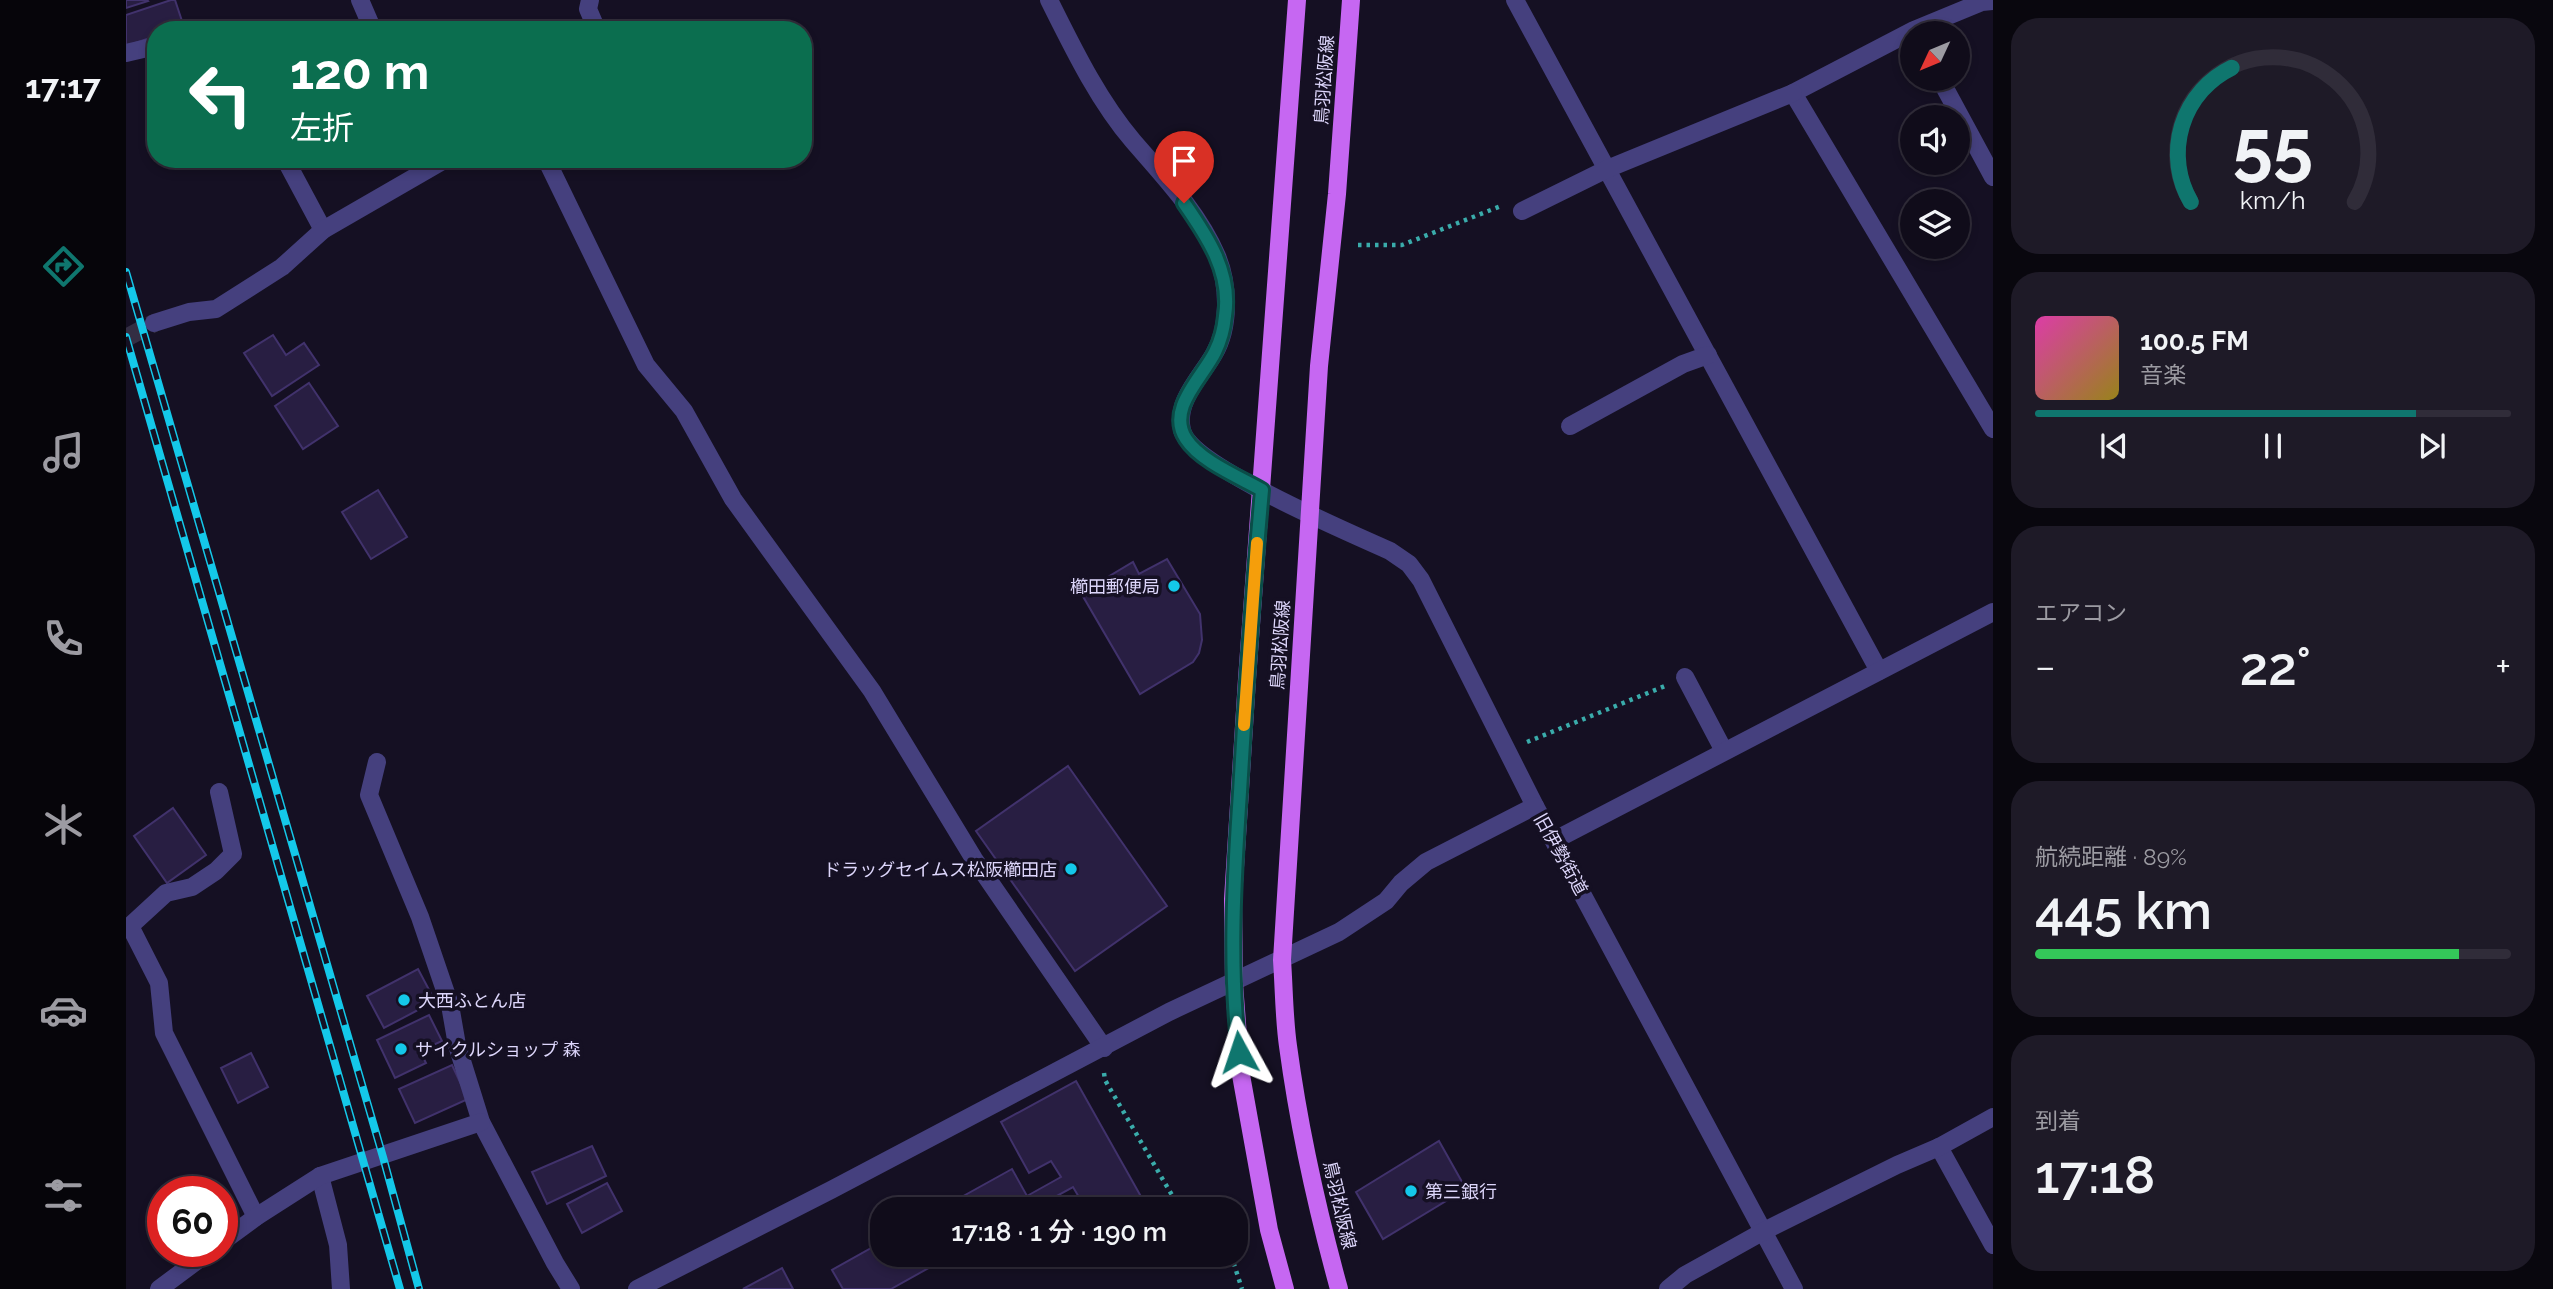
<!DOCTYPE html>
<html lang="ja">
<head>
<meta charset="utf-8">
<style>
  :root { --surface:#100c1a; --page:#1e1a27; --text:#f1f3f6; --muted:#9c9ba2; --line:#302c39; --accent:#0f766e }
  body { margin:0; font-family:Raleway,"Noto Sans JP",sans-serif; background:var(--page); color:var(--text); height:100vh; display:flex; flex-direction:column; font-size:26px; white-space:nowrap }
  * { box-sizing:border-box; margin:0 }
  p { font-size:23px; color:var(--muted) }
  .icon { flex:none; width:38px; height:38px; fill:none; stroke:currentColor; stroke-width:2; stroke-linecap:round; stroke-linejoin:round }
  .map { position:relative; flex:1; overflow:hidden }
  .side { display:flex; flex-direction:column; gap:18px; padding:18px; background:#09070e; width:560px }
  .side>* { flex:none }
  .hud { position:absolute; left:21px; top:21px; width:665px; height:147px; border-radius:28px; box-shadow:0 4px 10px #0003,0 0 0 2px var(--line); background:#0b6e4f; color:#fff; overflow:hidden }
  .needle { width:46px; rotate:226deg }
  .buttons { position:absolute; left:1774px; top:21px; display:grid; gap:14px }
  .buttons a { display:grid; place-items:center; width:70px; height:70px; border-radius:50%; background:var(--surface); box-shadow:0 4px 10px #0003,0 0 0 2px var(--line); font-size:35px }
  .speed { position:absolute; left:21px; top:1176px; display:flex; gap:14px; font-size:35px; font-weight:700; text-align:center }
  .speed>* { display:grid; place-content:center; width:91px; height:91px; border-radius:50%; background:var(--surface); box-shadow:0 4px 10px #0003,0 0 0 2px var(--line); line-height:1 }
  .speed .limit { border:10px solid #d22; background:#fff; color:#111 }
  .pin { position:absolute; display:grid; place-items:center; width:60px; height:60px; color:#fff; margin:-72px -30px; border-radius:50% 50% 50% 0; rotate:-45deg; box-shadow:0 0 7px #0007 }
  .pin .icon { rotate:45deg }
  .me { position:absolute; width:77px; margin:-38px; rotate:355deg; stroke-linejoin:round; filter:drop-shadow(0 0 5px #0008) }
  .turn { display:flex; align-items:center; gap:24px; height:147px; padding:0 28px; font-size:32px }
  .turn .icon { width:91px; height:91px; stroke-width:2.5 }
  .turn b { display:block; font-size:49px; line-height:60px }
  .big { font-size:52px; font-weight:600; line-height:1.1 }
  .side .card { flex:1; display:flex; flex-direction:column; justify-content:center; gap:10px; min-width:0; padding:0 24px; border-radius:28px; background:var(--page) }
  .side .dial { align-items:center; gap:0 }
  .dial svg { height:182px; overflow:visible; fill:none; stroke:var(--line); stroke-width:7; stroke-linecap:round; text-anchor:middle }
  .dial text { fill:var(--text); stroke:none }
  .song { display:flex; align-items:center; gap:21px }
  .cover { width:84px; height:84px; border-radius:10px; background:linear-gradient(135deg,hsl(320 70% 55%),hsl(50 70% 35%)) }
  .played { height:7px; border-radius:4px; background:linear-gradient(90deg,var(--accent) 80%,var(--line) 80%) }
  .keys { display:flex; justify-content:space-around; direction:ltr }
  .heat { display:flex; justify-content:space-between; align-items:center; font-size:38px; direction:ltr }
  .charge { height:10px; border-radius:5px; background:linear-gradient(90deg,#34c759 89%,var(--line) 0) }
  .trip { position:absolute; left:744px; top:1197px; width:378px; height:70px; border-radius:28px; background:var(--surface); box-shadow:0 4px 10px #0003,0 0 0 2px var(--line); font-weight:600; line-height:70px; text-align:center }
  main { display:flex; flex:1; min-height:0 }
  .tab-bar { display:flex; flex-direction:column; width:126px; justify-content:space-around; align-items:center; background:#06050a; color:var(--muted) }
  .tab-bar .icon { width:49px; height:49px }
  .tab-bar .on { color:var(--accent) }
  .tab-bar b { font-size:32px; color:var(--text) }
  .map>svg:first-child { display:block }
  .building { fill:#281e42; stroke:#41326c; stroke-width:2 }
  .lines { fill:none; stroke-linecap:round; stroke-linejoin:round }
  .minor-tunnel { stroke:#332e43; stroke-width:18; stroke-dasharray:18 9; stroke-linecap:butt }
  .path { stroke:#3aacab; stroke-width:4.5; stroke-dasharray:3.5 5; stroke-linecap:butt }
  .minor { stroke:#45407e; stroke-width:18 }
  .major { stroke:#c667f2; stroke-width:18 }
  .rail-casing { stroke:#14c8e9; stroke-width:8 }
  .rail { stroke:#151023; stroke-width:5; stroke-dasharray:16; stroke-linecap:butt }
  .route-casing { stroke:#0a4d48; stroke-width:18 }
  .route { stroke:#0f766e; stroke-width:12 }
  .slow { stroke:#f59e0b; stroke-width:12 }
  .poi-dot { fill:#14c8e9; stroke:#151023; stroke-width:2.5 }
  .labels { text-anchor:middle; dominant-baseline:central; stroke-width:7; stroke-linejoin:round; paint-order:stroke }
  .street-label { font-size:18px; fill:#ddd6fb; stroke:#151023 }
  .poi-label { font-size:18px; fill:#ddd6fb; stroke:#151023; text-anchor:start }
</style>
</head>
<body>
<main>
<nav class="tab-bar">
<b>17:17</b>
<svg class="icon on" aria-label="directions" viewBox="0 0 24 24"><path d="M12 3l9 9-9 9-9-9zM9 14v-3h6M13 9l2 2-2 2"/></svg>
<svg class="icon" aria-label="music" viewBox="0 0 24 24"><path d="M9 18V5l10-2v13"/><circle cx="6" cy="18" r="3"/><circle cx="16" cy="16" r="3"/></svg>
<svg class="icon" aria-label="phone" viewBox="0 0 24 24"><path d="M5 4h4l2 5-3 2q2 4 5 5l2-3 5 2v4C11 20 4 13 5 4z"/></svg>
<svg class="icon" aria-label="climate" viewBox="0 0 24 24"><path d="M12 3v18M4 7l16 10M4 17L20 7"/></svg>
<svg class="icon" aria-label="car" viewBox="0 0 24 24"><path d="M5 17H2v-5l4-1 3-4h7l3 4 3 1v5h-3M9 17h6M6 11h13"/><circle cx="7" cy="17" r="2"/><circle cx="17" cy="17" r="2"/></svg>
<svg class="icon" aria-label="filters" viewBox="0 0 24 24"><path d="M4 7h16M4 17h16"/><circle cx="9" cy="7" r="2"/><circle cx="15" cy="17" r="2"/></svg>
</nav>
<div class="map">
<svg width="1867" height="1289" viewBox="0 0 1867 1289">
  <rect width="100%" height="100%" fill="#151023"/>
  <g class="building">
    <polygon points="0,0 21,0 22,1 0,8"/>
    <polygon points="45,0 49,0 58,27 49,30 30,30 30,36 0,46 0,15"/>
    <polygon points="147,335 160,355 178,343 193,365 146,396 118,353"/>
    <polygon points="183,383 212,426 177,449 149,406"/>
    <polygon points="252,490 281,537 245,559 216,512"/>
    <polygon points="1041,559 1074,614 1076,640 1073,653 1067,662 1014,694 955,593 1007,562 1013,574"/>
    <polygon points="942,766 1041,906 949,971 850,831"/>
    <polygon points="47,808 80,855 41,883 8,836"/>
    <polygon points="292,969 309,1001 258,1028 241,996"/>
    <polygon points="303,1015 316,1041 294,1051 300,1063 269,1078 251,1040"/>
    <polygon points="125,1053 142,1087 112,1103 95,1068"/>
    <polygon points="326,1065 342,1099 289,1123 273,1089"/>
    <polygon points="950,1081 1022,1209 960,1209 947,1187 907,1209 814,1209 886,1169 901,1196 935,1177 925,1161 903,1173 875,1122"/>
    <polygon points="1313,1141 1340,1189 1257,1239 1230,1192"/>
    <polygon points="466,1146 480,1176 421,1204 406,1172"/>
    <polygon points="481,1183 496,1211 456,1233 441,1204"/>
    <polygon points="756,1242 756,1255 826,1255 765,1289 717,1289 706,1270"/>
    <polygon points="656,1268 667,1289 617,1289"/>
  </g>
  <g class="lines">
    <polyline class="minor-tunnel" points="0,338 28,323"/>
    <g class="path">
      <polyline points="1232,245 1276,245 1375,206"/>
      <polyline points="1401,742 1539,686"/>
      <polyline points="978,1073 979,1080 1054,1209 1088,1204 1090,1209"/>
      <polyline points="1105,1255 1116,1289"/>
    </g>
    <g class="minor">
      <polyline points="234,0 247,30"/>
      <polyline points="464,0 462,9 471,30"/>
      <path d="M923 0C947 48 972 100 1007 141 1038 177 1072 212 1091 256 1103 285 1104 327 1088 354 1075 377 1049 401 1056 430 1064 466 1227 534 1264 551L1283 564 1295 580 1409 806 1668 1289"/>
      <polyline points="1389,0 1753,671"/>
      <polyline points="1867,1 1856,2 1788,30 1667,93 1867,429"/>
      <polyline points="0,53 30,46"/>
      <polyline points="1814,79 1867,177"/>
      <polyline points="159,159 197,230"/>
      <polyline points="420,159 520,365 558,411 607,499 746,691 848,859 978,1048"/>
      <polyline points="1396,211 1481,169 1667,93"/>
      <polyline points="28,323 63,312 90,309 156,267 197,230 320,159"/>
      <polyline points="1444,426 1557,364 1582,355"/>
      <polyline points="1559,677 1598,751"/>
      <polyline points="251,762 243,795 294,917 324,1005 331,1045 355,1122 429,1263 445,1289"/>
      <polyline points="93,792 107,854 90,871 66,887 40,893 4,926 33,983 38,1033 130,1217"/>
      <polyline points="1429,840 1867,612"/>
      <polyline points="1813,1147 1867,1245"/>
      <polyline points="194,1176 212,1245 215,1289"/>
      <polyline points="96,1242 130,1217 194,1176 355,1122"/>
      <polyline points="33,1289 84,1251"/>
      <polyline points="511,1289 705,1190 1043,1012 1213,932 1260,901 1275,883 1300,862 1409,806"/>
      <polyline points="1542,1289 1559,1275 1638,1231 1771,1165 1813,1147 1867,1117"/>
    </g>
    <g class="major">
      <polyline points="1159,1289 1143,1230 1115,1075 1108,984 1107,899 1121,679 1171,0"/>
      <path d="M1213 1289C1191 1209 1173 1128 1162 1046 1158 1018 1158 988 1156 960L1193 366 1211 194 1225 0"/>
    </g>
    <defs>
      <g id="rail">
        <polyline points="0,272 257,1157 293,1289"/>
        <polyline points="0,337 274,1289"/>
      </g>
    </defs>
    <use href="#rail" class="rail-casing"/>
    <use href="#rail" class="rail"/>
  </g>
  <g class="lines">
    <defs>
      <path id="route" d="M1058 203C1081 236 1106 273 1099 316 1098 327 1094 342 1089 352 1077 377 1040 409 1060 439 1074 461 1113 477 1136 490 1127 590 1120 691 1114 792 1108 879 1103 965 1113 1052"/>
    </defs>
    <use href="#route" class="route-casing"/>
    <use href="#route" class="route"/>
    <polyline class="slow" points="1118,725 1131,543"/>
  </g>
  <g class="poi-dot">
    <circle cx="1048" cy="586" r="7"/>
    <circle cx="945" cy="869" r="7"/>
    <circle cx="278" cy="1000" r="7"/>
    <circle cx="275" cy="1049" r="7"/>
    <circle cx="1285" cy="1191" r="7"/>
  </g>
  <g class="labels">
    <g class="street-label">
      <text transform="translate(1198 80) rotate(-86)">鳥羽松阪線</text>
      <text transform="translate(1154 645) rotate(-86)">鳥羽松阪線</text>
      <text transform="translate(1435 854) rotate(61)">旧伊勢街道</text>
      <text transform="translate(1214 1205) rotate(77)">鳥羽松阪線</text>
    </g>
    <g class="poi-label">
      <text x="1034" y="586" text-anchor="end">櫛田郵便局</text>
      <text x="931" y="869" text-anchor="end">ドラッグセイムス松阪櫛田店</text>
      <text x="292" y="1000">大西ふとん店</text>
      <text x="289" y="1049">サイクルショップ 森</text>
      <text x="1299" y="1191">第三銀行</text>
    </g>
  </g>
</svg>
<div class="buttons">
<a><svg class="needle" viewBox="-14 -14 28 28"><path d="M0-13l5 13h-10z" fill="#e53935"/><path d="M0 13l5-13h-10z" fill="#9c9ba2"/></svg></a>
<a><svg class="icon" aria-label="sound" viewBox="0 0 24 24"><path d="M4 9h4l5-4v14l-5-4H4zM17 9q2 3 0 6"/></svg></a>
<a><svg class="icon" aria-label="layers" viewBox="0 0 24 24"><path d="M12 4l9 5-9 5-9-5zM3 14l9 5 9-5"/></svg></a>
</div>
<div class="speed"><div class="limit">60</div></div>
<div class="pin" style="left:1058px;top:203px;background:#d93025"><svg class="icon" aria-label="arrive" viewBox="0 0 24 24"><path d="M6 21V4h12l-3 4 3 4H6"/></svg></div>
<svg class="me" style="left:1113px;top:1052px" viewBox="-20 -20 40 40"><path d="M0-17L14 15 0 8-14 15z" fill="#0f766e" stroke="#fff" stroke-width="4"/></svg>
<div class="trip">17:18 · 1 分 · 190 m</div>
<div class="hud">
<div class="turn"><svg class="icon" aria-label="left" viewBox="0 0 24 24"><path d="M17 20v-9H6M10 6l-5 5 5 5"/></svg><div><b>120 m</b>左折</div></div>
</div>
</div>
<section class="side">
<div class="card dial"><svg viewBox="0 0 100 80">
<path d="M14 69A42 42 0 1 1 86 69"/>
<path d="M14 69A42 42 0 0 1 32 10" stroke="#0f766e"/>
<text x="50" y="56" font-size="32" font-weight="700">55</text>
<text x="50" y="72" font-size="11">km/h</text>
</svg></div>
<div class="card">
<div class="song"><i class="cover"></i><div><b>100.5 FM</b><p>音楽</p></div></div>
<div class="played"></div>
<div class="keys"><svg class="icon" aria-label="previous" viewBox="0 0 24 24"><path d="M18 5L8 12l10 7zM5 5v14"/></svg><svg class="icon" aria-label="pause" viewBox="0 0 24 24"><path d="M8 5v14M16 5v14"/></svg><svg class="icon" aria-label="next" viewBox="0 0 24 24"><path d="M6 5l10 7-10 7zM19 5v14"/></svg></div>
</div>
<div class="card"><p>エアコン</p>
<div class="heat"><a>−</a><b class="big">22°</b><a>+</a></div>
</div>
<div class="card"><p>航続距離 · 89%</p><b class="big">445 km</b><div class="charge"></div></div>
<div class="card"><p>到着</p><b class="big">17:18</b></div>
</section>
</main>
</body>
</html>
